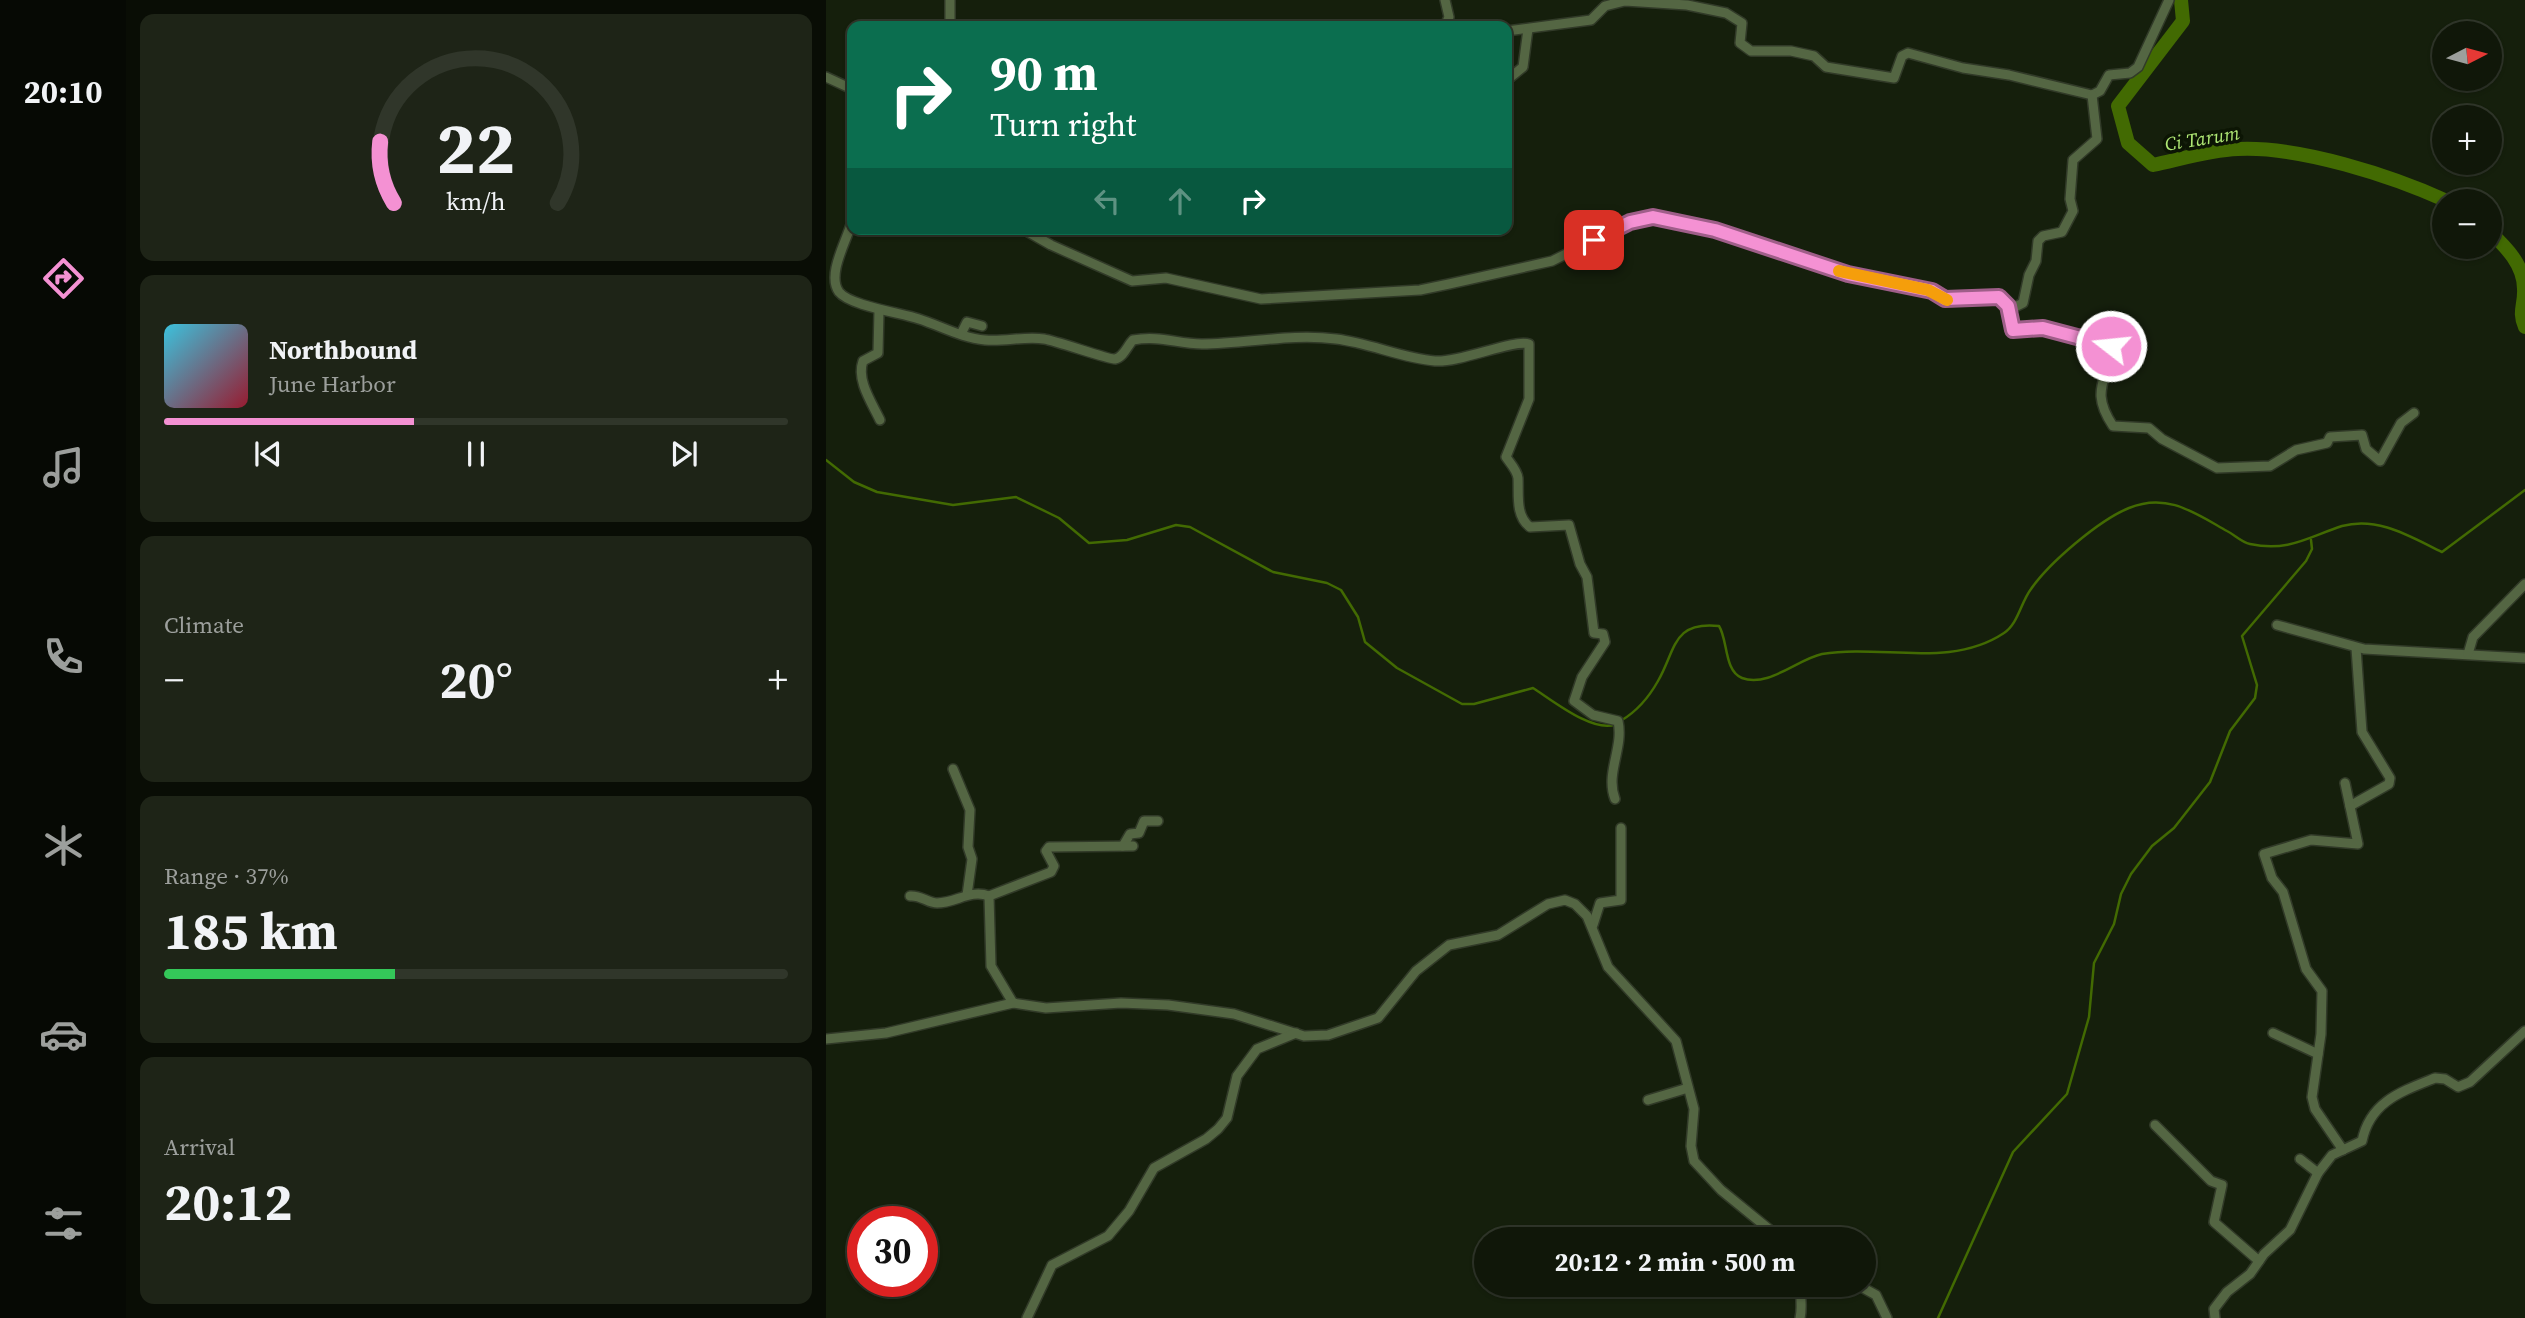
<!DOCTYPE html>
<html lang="en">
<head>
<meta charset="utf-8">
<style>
  :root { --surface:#101709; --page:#1e2417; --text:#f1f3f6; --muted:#9c9f9c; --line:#30362a; --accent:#f491d3 }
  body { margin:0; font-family:"Source Serif 4",serif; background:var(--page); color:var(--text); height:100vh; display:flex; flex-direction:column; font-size:26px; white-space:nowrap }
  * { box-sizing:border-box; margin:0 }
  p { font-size:23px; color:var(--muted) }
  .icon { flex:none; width:38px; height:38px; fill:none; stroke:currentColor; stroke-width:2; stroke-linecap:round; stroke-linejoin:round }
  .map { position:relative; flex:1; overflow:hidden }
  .drawer { display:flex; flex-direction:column; gap:14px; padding:14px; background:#090d05; width:700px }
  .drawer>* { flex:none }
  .hud { position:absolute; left:21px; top:21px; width:665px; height:214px; border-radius:14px; box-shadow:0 2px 5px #0004,0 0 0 2px var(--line); background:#0b6e4f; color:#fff; overflow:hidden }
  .needle { width:46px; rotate:84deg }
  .fabs { position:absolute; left:1606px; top:21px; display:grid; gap:14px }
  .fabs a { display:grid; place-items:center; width:70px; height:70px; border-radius:50%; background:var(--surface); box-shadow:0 2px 5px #0004,0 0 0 2px var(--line); font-size:35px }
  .speed { position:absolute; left:21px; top:1206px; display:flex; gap:14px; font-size:35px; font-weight:700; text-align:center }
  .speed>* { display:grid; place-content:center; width:91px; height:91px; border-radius:50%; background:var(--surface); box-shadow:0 2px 5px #0004,0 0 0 2px var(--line); line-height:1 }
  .speed .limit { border:10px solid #d22; background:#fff; color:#111 }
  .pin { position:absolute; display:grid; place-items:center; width:60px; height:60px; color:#fff; margin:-30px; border-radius:14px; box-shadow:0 4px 10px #0006 }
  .me { position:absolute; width:77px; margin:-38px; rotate:286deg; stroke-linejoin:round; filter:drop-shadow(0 0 5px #0008) }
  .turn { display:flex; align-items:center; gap:24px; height:147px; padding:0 28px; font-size:32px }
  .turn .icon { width:91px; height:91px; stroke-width:2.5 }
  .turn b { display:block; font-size:49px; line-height:60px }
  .lanes { display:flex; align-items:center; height:66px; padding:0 28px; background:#0003; justify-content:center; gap:35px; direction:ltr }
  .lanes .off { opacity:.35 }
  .big { font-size:52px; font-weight:700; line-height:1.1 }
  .drawer .card { flex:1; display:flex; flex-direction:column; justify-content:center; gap:10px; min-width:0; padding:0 24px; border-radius:14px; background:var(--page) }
  .drawer .dial { align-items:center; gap:0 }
  .dial svg { height:182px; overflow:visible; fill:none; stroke:var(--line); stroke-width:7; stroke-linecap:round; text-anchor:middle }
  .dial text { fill:var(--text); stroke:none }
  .song { display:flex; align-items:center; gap:21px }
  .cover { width:84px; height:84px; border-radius:10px; background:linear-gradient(135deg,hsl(190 70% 55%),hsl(350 70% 35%)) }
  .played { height:7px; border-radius:4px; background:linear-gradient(90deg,var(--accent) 40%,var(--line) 40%) }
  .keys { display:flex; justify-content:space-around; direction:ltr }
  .heat { display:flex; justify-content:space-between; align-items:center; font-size:38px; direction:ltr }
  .charge { height:10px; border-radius:5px; background:linear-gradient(90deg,#34c759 37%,var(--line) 0) }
  .trip { position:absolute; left:648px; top:1227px; width:402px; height:70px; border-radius:35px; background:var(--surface); box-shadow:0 2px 5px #0004,0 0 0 2px var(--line); font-weight:700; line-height:70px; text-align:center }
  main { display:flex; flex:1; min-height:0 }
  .menu { display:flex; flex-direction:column; width:126px; justify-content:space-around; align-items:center; background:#060904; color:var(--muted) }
  .menu .icon { width:49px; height:49px }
  .menu .selected { color:var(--accent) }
  .menu b { font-size:32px; color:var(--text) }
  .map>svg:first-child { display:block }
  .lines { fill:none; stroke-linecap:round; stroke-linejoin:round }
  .stream { stroke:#426a02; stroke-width:2.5 }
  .river { stroke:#426a02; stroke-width:14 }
  .minor-casing { stroke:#313a28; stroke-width:12 }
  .minor { stroke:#546643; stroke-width:9 }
  .route-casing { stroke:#9f5e89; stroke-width:18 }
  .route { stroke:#f491d3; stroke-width:12 }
  .slow { stroke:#f59e0b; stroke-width:12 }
  .labels { text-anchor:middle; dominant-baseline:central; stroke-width:7; stroke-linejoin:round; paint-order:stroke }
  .water-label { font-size:19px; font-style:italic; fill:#b0e975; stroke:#0c1504 }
</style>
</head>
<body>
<main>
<nav class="menu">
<b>20:10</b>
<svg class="icon selected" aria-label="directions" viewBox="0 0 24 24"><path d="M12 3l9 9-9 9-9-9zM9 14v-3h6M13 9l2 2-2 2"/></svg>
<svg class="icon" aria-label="music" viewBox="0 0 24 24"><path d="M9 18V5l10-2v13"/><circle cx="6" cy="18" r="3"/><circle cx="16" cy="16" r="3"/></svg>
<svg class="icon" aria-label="phone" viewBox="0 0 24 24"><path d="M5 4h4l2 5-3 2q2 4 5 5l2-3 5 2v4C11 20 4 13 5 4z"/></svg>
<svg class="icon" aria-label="climate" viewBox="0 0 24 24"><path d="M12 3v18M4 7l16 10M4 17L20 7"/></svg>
<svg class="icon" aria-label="car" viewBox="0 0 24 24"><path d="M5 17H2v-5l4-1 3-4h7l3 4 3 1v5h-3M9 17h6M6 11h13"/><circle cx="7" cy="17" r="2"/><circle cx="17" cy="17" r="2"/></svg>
<svg class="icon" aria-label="filters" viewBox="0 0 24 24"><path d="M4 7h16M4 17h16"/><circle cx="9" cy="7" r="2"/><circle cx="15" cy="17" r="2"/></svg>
</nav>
<section class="drawer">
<div class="card dial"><svg viewBox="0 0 100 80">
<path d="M14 69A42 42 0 1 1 86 69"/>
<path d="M14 69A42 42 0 0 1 8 42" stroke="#f491d3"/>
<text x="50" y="56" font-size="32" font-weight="700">22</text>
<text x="50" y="72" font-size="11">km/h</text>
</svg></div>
<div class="card">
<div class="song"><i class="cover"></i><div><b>Northbound</b><p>June Harbor</p></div></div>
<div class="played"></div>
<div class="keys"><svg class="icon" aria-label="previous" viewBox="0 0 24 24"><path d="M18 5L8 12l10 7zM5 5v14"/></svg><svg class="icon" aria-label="pause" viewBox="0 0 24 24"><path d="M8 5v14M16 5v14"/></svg><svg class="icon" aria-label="next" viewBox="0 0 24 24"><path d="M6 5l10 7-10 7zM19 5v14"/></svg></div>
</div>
<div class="card"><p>Climate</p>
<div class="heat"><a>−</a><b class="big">20°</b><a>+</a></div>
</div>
<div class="card"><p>Range · 37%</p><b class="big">185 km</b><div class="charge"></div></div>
<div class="card"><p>Arrival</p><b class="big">20:12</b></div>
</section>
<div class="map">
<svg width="1699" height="1318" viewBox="0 0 1699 1318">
  <rect width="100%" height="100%" fill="#151f0c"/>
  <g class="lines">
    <g class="stream">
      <path d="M0 460 28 482 51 492 127 505 190 497 233 518 263 543 301 540 350 525 364 527 447 572 501 583 515 590 532 617 539 642 571 668 636 704H648L707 688C726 700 768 734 790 724"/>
      <path d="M796 720C811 711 823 697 832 681 850 650 846 621 893 626 902 640 898 671 916 678 942 688 972 659 996 654 1056 644 1124 669 1178 633 1192 624 1195 602 1205 589 1223 563 1273 520 1303 508 1341 492 1369 513 1401 531 1409 535 1415 542 1424 544 1463 552 1482 537 1516 526 1552 516 1585 537 1616 552L1699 490"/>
      <polyline points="1112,1318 1187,1152 1241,1094 1263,1017 1268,963 1288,924 1295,894 1305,874 1326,846 1348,828 1384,782 1404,731 1429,698 1431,685 1416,636 1480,561 1486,549 1485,540"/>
    </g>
    <g class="river">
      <path d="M1355 0 1357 21 1292 106 1302 143 1327 165C1355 159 1384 150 1412 149 1474 146 1566 176 1621 201"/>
      <path d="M1664 232C1680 247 1698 265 1698 289 1699 304 1692 312 1699 327"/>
    </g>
    <defs>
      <g id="minor">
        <polyline points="124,0 124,26"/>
        <polyline points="619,26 623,17 619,0"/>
        <polyline points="681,31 765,20 779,6 799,1 861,5 900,13 916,23 914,43 925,51 965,51 988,56 1000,67 1068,78 1076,56 1082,53 1137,68 1183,75 1266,95 1274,91 1283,75 1304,73 1312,67 1343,0"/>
        <polyline points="0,77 26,89"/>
        <polyline points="681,80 697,67 702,29"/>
        <path d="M26 221C22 239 0 274 13 292 24 306 76 313 93 319 115 326 136 338 159 340 178 342 199 336 218 339 231 341 284 360 289 359 298 357 301 346 307 340 334 335 351 344 376 344 421 344 465 333 510 339 544 343 575 358 609 361 634 363 687 339 703 344V399L680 457C684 463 691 470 692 478 693 494 689 516 704 527L743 525 754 564 761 577 768 633 777 634 779 642 756 677 748 701 767 715 792 721C798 748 779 773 789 799"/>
        <path d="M197 229 225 245 306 281 340 278 435 299 594 290 623 284 726 261 804 222 827 217 889 230 1022 274 1102 290 1119 299 1173 297 1182 306 1187 329C1207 328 1273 333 1285 347 1282 381 1263 390 1287 426L1323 428 1336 439 1391 468 1444 466 1470 450 1501 443 1504 437 1536 435 1540 449 1554 461 1575 423 1588 413"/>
        <path d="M53 310 52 353 37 361C30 380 46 403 54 420"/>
        <polyline points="1183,310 1197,303 1203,275 1210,261 1212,241 1217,236 1236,232 1247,211 1244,199 1247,160 1271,139 1266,95"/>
        <polyline points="135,334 141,322 156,326"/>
        <polyline points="1451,625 1538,649 1699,658"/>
        <polyline points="1642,654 1647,637 1699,584"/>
        <polyline points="127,769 144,810 142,847 146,859 141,895"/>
        <polyline points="1524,806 1563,784 1564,778 1536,732 1530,648"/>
        <polyline points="297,846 304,834 313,833 318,821 332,821"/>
        <path d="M84 896C95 895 102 903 111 903 130 903 144 889 163 896"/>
        <polyline points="767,925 774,903 795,900 795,828"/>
        <polyline points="187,1003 165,966 163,896 225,872 228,866 220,851 223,847 307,846"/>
        <polyline points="1447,1033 1492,1054"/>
        <polyline points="0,1039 60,1033 187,1003 220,1008 295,1003 342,1005 408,1014 478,1036 502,1035 552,1018 590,971 623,945 672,935 722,904 739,900 749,904 761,916 782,967 850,1041 868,1109 865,1146 868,1161 895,1190 955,1239"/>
        <polyline points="822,1100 862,1088"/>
        <polyline points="1329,1125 1385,1181 1396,1185 1388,1222 1433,1261"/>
        <polyline points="1517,1150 1489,1109 1486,1097 1495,1034 1496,991 1480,969 1457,892 1446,878 1438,854 1485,840 1532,844 1519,783"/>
        <path d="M1474 1159 1492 1173 1506 1155 1536 1141C1544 1102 1574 1092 1609 1078L1619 1079 1632 1087 1644 1082 1699 1031"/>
        <polyline points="1030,1284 1050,1295 1061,1318"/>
        <polyline points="201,1318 226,1265 282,1236 303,1211 328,1168 380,1139 392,1129 401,1118 411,1076 431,1049 470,1033"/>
        <path d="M974 1318C977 1306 973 1297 976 1284"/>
        <polyline points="1389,1318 1388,1309 1401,1292 1424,1274 1438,1254 1464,1230 1492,1173"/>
      </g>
    </defs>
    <use href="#minor" class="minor-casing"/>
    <use href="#minor" class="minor"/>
  </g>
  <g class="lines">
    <defs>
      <polyline id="route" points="768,240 804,222 827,217 889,230 1022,274 1106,291 1119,299 1173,297 1182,306 1187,330 1217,328 1251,337 1273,338 1285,346"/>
    </defs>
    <use href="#route" class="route-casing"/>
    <use href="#route" class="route"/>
    <polyline class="slow" points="1013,271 1102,290 1121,300"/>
  </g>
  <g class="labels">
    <g class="water-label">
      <text transform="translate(1376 138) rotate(-9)">Ci Tarum</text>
    </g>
  </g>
</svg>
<div class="fabs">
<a><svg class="needle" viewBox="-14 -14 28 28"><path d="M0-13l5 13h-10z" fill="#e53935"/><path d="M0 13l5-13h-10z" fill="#9c9f9c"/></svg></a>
<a>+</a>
<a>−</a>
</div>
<div class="speed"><div class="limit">30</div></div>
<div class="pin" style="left:768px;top:240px;background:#d93025"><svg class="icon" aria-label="arrive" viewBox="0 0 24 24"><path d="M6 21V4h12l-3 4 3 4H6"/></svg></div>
<svg class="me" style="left:1285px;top:346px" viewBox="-20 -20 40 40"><circle r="17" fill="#f491d3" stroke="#fff" stroke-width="3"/><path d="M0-11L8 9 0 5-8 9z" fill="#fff"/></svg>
<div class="trip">20:12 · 2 min · 500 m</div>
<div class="hud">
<div class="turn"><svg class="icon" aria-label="right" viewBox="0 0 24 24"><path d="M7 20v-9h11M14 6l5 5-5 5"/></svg><div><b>90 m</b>Turn right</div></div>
<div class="lanes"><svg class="icon off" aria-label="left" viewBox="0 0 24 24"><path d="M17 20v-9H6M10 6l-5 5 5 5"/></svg><svg class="icon off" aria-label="ahead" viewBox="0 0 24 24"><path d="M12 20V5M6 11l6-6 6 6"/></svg><svg class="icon" aria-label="right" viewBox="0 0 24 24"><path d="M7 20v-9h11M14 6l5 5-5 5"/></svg></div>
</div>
</div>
</main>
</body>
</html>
